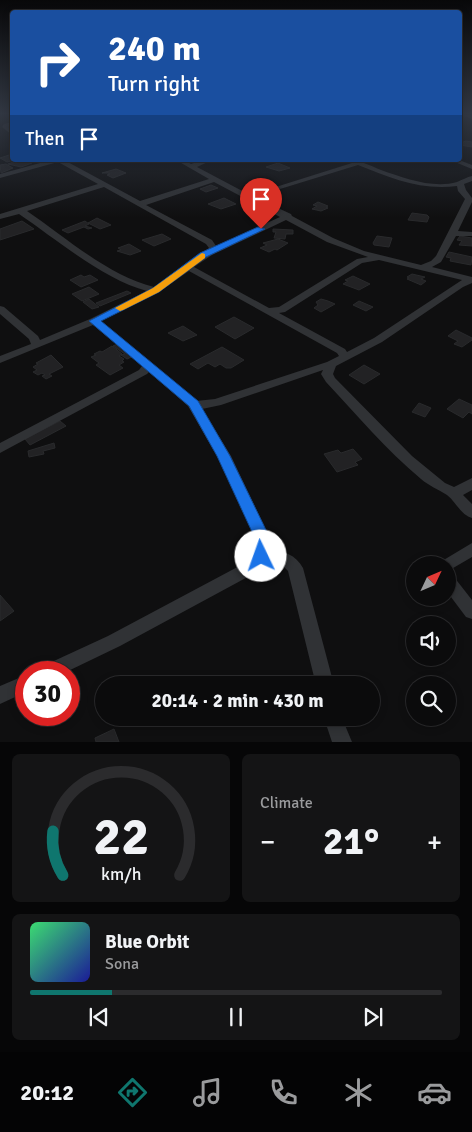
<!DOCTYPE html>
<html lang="en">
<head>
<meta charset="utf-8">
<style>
  :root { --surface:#0b0b0c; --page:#141415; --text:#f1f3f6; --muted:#9a9b9d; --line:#2b2b2d; --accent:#0f766e }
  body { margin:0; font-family:Signika,sans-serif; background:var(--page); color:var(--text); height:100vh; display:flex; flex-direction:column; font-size:19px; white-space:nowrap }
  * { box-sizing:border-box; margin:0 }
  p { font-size:16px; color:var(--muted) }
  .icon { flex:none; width:28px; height:28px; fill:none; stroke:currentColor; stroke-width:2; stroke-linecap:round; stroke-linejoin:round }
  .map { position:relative; height:742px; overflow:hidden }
  .panel { display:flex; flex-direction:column; gap:12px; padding:12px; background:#060607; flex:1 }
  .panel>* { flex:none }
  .guide { position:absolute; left:10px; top:10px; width:452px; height:152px; border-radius:5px; box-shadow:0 2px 8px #0003,0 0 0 1px var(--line); background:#1a4fa0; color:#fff; overflow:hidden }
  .needle { width:32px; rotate:46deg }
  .tools { position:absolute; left:406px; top:556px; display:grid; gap:10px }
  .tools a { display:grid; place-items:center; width:50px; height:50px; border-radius:50%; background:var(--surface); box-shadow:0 2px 8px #0003,0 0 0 1px var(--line); font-size:25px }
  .speed { position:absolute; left:15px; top:661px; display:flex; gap:10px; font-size:25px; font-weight:700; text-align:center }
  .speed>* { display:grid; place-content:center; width:65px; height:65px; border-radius:50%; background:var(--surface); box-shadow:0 2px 8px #0003,0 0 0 1px var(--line); line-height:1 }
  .speed .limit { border:8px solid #d22; background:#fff; color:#111 }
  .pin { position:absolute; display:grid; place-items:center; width:42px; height:42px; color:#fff; margin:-51px -21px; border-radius:50% 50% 50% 0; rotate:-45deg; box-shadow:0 0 5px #0007 }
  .pin .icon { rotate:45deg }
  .me { position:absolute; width:55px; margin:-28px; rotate:357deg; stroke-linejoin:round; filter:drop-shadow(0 0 4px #0008) }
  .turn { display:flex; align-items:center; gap:18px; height:105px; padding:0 15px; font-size:22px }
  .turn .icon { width:65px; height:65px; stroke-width:2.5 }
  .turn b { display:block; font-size:35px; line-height:42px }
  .then { display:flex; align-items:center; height:48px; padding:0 15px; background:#0003; gap:10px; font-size:19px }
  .big { font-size:38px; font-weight:700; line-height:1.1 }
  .panel .widget { flex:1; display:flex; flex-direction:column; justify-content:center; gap:8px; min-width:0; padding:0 18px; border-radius:8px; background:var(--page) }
  .panel .dial { align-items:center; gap:0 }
  .dial svg { height:130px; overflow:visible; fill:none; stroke:var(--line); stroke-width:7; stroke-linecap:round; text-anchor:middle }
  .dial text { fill:var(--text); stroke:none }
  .song { display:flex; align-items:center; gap:15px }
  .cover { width:60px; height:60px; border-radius:8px; background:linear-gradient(135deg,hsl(140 70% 55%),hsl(240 70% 35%)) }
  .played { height:5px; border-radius:2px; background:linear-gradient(90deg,var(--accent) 20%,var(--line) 20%) }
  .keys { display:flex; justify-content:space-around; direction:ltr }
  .heat { display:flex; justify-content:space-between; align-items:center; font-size:28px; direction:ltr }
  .panel .tiles { flex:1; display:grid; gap:12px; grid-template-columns:1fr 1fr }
  .widget:last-child { grid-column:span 2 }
  .trip { position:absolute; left:95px; top:676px; width:285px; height:50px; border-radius:25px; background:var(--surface); box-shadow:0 2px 8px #0003,0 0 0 1px var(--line); font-weight:700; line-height:50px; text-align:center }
  .menu { display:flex; height:80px; justify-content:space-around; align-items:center; background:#040405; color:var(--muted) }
  .menu .icon { width:35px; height:35px }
  .menu .current { color:var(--accent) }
  .menu b { font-size:22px; color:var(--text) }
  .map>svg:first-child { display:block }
  .building { fill:#222224; stroke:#292a2c }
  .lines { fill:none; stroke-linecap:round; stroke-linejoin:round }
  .street { fill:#303235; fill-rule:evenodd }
  .route { fill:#1a73e8; stroke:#114b97 }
  .slow { fill:#f59e0b }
</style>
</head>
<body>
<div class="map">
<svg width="472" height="742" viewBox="0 0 472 742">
  <rect width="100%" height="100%" fill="#0f0f10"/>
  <g class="building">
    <polygon points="466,141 472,142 472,147 460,145 462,144 460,143"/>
    <polygon points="9,155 12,157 12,160 15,160 7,162 0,158"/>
    <polygon points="19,160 27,160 32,163 21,167 8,164"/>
    <polygon points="278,163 290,168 279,171 266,167"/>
    <polygon points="6,164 13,168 1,173 0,165"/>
    <polygon points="116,169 126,173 113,178 107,175 110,174 108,173 102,173"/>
    <polygon points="211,185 218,188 206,192 200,189"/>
    <polygon points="224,198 236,204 221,209 208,204"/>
    <polygon points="318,202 328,206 326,207 328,208 321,211 312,209 317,206 313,205"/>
    <polygon points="412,213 427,215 429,217 427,222 408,220"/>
    <polygon points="97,218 111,225 100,229 88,223"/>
    <polygon points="22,221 34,229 0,240 0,229"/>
    <polygon points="85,221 89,224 85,226 92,228 88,229 84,227 68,233 62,230"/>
    <polygon points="273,229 293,230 293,234 286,234 285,239 274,238 276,232 273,232"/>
    <polygon points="162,234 171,239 154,246 142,240"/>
    <polygon points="377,236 392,238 389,247 374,245 373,243"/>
    <polygon points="460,236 472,238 472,246 459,245 462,241 457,240"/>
    <polygon points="278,239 288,243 277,250 275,249 269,252 260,248 267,245 263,243"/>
    <polygon points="129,244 141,251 130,255 117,251 121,250 118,248"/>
    <polygon points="449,252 472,257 471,265 450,261 451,258 446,257"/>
    <polygon points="412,274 425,277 421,279 426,281 421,285 407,279 409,278 407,277"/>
    <polygon points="81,275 84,277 90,275 98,280 81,287 70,280"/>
    <polygon points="353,276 370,284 359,290 343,284 348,281 345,280"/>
    <polygon points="89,287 99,294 82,301 72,294"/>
    <polygon points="127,291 131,293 100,306 96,303"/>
    <polygon points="89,299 99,307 92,309 83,302"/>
    <polygon points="321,299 328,301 335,304 321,312 314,308 318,305 316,302"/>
    <polygon points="359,301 373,307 366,311 353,305"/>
    <polygon points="234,317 254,328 235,339 215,327"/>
    <polygon points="183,326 197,335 183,341 168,333"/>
    <polygon points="456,330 472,338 472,340 462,347 454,344 458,341 448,336"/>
    <polygon points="119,343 136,355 127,359 121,355 125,354 113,346"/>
    <polygon points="112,346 122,354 119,356 124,359 122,361 124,362 119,365 123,368 110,375 96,365 99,363 91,357 96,355 94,354 100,351 102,352"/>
    <polygon points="222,347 244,360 231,368 226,368 220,364 215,367 208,363 198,369 190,364"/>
    <polygon points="51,355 63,367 49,374 52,376 46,379 42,376 45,375 42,373 38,375 33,372 37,370 33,367 38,364 36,363"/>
    <polygon points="364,365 380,374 364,384 349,375"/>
    <polygon points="459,399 472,405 472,414 469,412 463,418 447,409"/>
    <polygon points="419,403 431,408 425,417 412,412"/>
    <polygon points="60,421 66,426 30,445 25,439"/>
    <polygon points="54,443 55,448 43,451 44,454 29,457 28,451"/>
    <polygon points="353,449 362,459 355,462 358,465 337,472 324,454 338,450 341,453"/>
    <polygon points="0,595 14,611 0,621"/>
    <polygon points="114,729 119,742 96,742 95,738"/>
  </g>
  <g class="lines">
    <g class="street">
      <polygon points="461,114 472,115 472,119 462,115"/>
      <polygon points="12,122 12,126 8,127 12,130 12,135 2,127 4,124"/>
      <path d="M51 160H64L140 201 209 179 176 160H184L191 164 203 160H212L197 167 248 194 263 191 352 163 348 160C360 160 369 165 381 170 404 178 433 189 457 182 462 180 467 177 472 176V181L464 184 466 190 472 198V202L458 231 472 232V236H456L441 262 432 267 472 277V283L463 287 382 342 336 366 333 374 335 378 412 456 445 483 454 487 472 478V490L463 495 472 504V518C461 515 456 502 447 495 438 489 429 486 421 479 386 450 357 415 326 382L321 374 323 370 221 405 202 409 231 456 268 534 269 550C283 550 296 555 303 568L334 685H316L288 571C280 562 274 562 263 562L255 573 120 646 66 672H40L43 666 108 636 245 563C253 554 255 547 254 534L217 456 188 406 149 372 147 374 0 453V443L139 370 142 366 93 325 0 363V356L31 344 29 339 0 314V306L4 307 38 336 40 340 90 319 147 291C104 280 56 239 19 214L0 219V214L98 184 58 162 0 178V174ZM358 165C390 178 422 191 457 186L458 191 465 199 436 256 431 261 421 265 364 251 333 238 292 216 291 214 254 197ZM214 182 280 217 216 246 212 240 146 205ZM104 187 206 244 209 248 154 287C109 276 65 237 27 211ZM286 220 327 242 368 257 357 259 279 307 269 308 194 267 212 255ZM379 260 462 280 374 338 347 352 345 349 279 313 285 312 362 263ZM189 271 337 353 339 356 327 362 215 399 196 401 101 321 159 292Z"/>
      <polygon points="450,160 459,160 472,165 472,169"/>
      <polygon points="472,543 472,557 448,571 448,565 439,565 442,561"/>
      <polygon points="448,575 454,577 472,600 472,619 466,617 448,593"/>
      <polygon points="26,675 26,692 0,704 0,686"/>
      <polygon points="324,718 342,718 352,742 332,742"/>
    </g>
  </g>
  <linearGradient id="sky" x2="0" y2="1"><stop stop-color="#080809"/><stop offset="0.52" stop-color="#313742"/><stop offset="1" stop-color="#313742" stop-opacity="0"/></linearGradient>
  <rect width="472" height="218" fill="url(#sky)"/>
  <path class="route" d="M258 227 265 229 206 257 159 292 101 321 198 401 230 456 268 534C271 544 272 551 267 561L261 563 256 561 254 556 256 546 253 534 217 456 189 406 89 321 153 288 200 253Z"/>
  <polygon class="slow" points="202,253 205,254 205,258 159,292 123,310 120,311 115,308 153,288"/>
</svg>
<div class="tools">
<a><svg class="needle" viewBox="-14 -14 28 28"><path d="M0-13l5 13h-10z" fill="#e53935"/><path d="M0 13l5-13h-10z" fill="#9a9b9d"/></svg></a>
<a><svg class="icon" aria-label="sound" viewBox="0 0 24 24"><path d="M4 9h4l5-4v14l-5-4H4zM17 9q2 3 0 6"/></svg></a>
<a><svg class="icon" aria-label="search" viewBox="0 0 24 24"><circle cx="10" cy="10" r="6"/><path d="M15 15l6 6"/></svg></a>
</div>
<div class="speed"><div class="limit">30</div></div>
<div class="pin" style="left:261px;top:229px;background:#d93025"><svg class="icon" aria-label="arrive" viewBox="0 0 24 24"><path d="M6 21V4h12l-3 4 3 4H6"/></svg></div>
<svg class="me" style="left:261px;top:556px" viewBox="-20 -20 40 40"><circle r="19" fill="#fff"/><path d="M0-13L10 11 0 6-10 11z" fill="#1a73e8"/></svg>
<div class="trip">20:14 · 2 min · 430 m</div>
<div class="guide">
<div class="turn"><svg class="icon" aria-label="right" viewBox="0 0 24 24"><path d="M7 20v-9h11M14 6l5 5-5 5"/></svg><div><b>240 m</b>Turn right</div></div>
<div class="then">Then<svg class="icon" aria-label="arrive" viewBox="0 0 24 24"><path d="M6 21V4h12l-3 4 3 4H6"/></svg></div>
</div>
</div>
<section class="panel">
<div class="tiles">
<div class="widget dial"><svg viewBox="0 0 100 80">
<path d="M14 69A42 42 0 1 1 86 69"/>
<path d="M14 69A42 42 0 0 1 8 42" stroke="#0f766e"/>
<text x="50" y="56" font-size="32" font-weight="700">22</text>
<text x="50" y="72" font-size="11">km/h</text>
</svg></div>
<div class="widget"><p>Climate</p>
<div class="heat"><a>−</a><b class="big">21°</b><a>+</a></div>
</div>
<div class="widget">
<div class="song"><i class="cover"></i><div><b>Blue Orbit</b><p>Sona</p></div></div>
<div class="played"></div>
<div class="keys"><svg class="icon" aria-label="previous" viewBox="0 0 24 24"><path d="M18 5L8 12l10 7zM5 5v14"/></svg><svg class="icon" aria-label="pause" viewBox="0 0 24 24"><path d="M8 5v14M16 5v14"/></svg><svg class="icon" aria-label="next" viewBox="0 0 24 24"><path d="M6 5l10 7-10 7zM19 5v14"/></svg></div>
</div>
</div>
</section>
<nav class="menu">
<b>20:12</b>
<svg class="icon current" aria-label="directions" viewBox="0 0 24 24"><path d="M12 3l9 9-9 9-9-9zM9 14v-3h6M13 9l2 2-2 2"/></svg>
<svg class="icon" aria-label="music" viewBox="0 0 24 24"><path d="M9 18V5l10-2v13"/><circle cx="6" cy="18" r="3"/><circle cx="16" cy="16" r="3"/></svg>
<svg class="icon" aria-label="phone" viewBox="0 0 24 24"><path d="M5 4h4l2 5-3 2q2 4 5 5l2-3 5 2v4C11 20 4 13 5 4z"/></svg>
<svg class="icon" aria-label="climate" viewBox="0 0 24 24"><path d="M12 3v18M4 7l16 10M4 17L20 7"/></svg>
<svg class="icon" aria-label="car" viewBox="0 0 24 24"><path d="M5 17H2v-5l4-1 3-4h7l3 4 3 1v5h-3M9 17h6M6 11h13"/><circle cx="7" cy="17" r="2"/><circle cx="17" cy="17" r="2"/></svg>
</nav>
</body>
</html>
